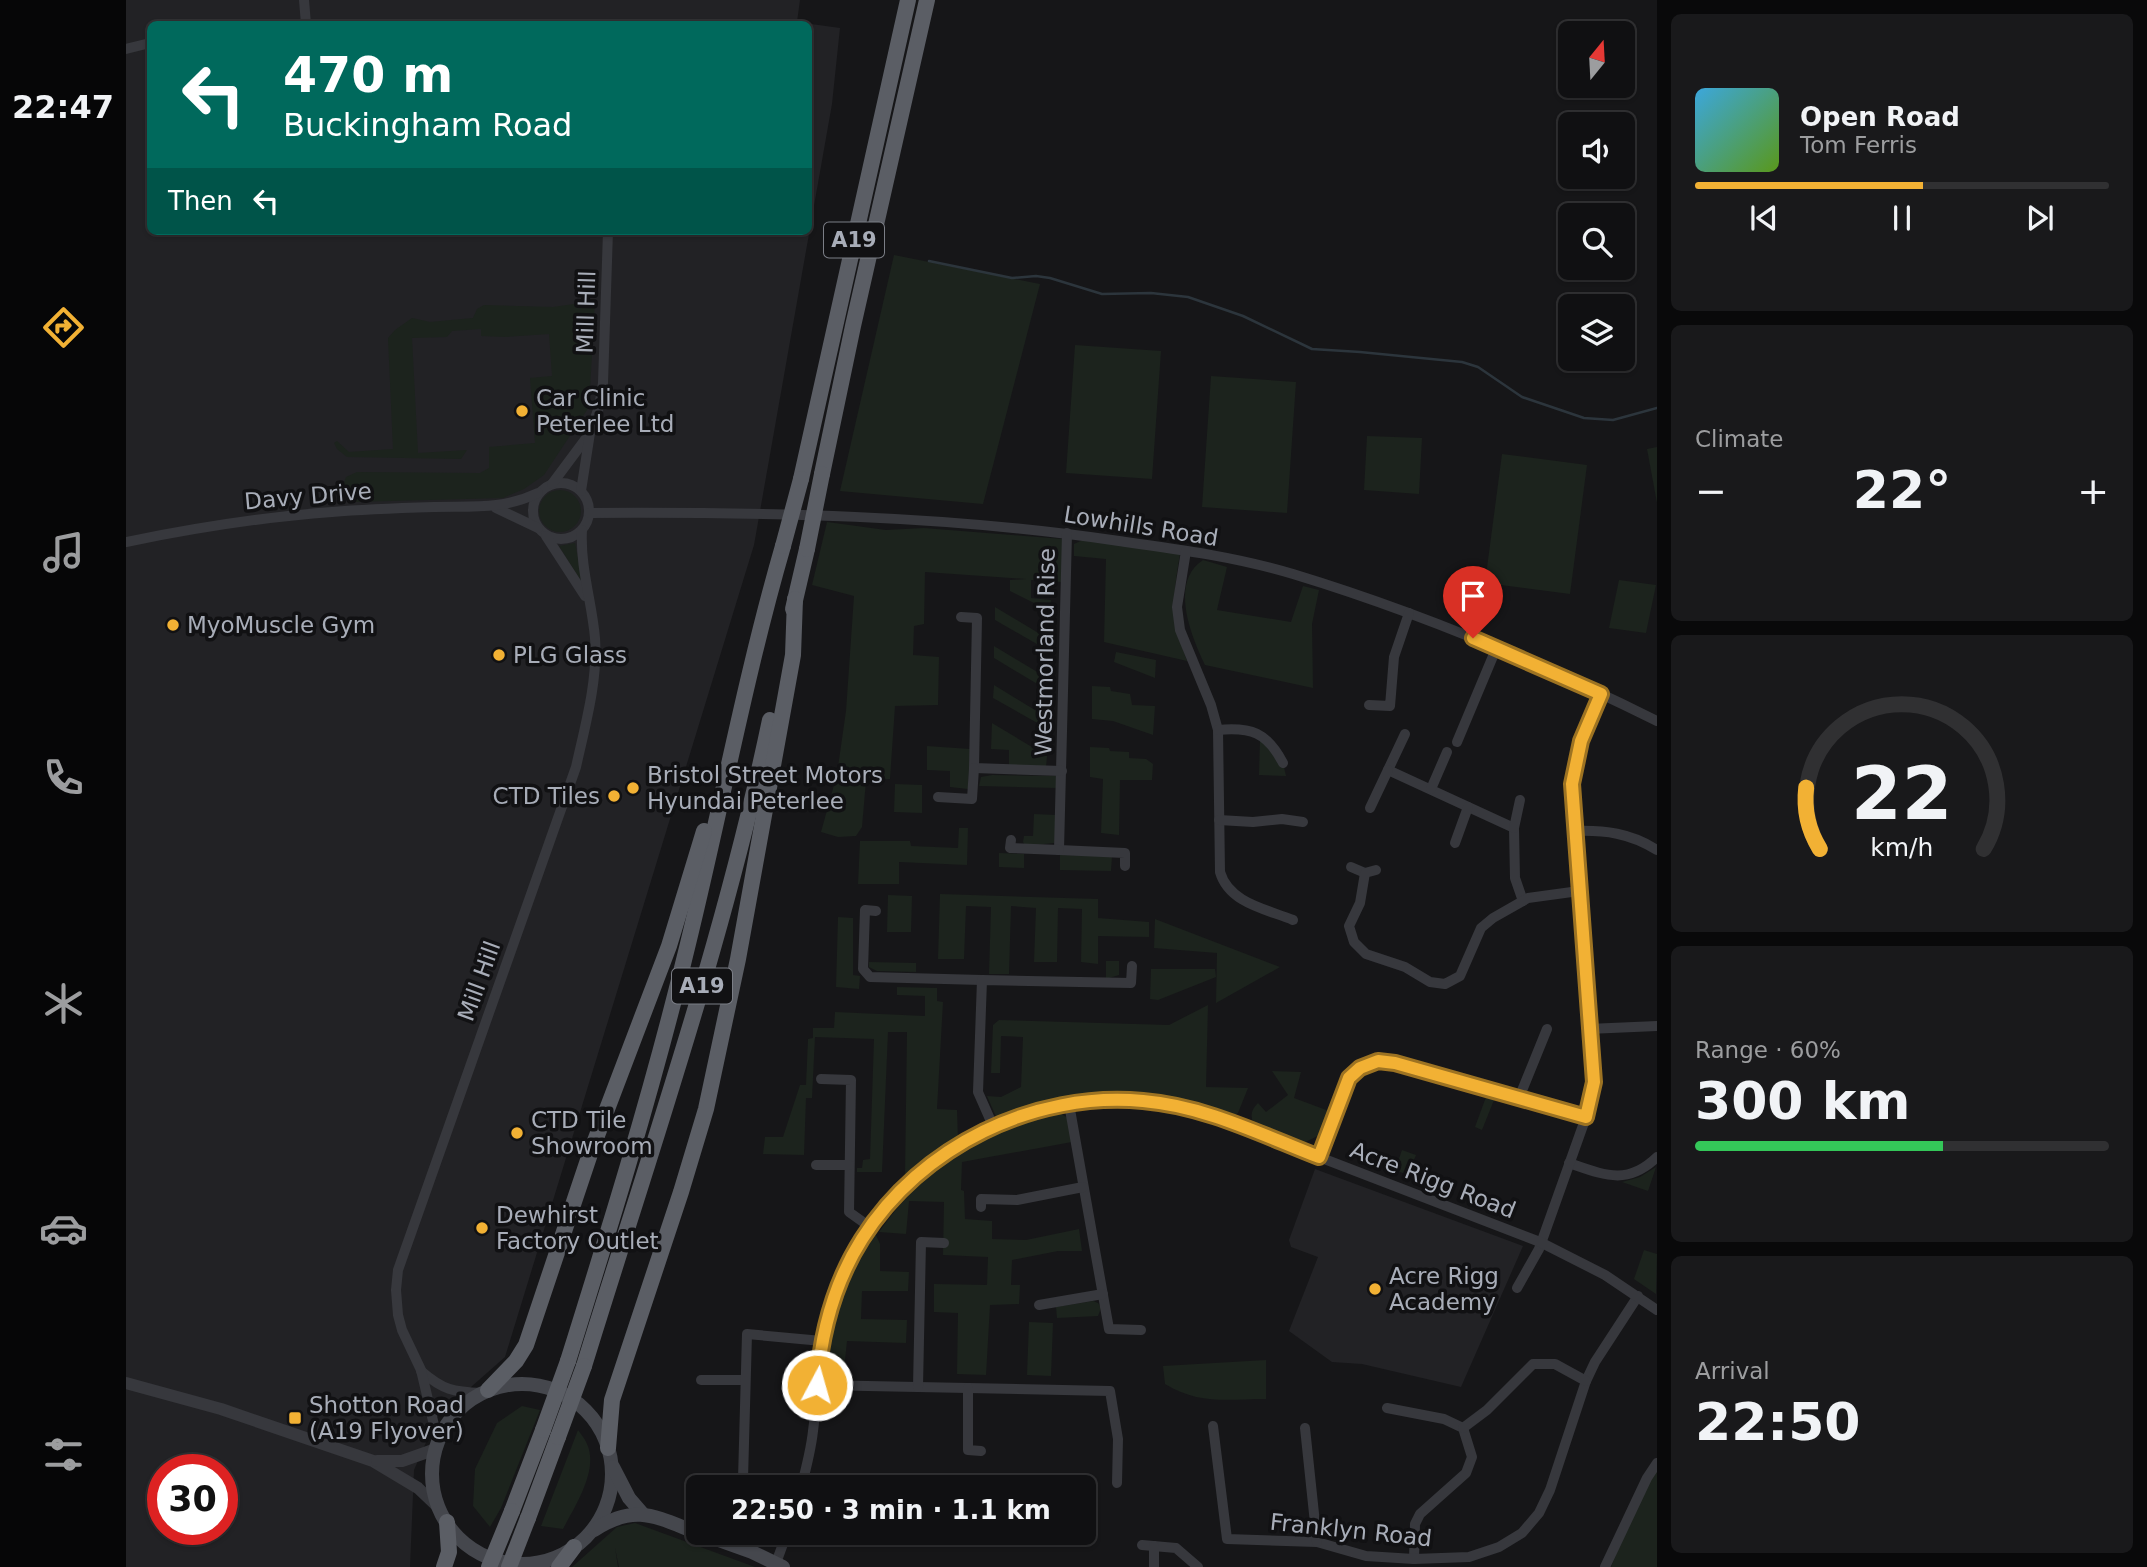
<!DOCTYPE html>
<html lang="en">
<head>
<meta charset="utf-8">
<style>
  :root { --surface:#101012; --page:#19191b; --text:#f1f3f6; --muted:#9c9d9f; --line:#303032; --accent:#f2b134 }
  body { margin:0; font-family:"DejaVu Sans",sans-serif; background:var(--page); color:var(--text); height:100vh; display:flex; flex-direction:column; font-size:26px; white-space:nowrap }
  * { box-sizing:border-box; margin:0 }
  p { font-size:23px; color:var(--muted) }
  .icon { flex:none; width:38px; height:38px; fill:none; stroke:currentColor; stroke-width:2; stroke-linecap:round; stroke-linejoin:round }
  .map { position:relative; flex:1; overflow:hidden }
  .drawer { display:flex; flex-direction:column; gap:14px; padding:14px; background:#09090a; width:490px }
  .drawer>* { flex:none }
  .hud { position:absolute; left:21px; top:21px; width:665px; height:214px; border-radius:10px; box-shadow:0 2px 5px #0004,0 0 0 2px var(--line); background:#00695c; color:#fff; overflow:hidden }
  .needle { width:46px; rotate:18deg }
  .fabs { position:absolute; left:1432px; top:21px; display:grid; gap:14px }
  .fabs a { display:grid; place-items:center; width:77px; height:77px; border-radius:10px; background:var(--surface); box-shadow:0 2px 5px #0004,0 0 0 2px var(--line); font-size:35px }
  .speed { position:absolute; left:21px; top:1454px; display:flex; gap:14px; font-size:35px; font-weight:700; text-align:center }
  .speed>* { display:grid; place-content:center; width:91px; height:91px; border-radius:50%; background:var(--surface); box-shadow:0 2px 5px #0004,0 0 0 2px var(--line); line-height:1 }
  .speed .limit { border:10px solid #d22; background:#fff; color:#111 }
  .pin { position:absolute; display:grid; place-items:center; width:60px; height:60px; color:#fff; margin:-72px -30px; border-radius:50% 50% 50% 0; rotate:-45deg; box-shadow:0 0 7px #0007 }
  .pin .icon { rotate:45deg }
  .me { position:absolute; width:77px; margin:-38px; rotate:6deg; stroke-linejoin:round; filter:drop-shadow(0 0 5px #0008) }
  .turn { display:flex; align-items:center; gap:24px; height:147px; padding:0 21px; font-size:32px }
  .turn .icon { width:91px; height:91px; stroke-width:2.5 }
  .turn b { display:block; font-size:49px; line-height:60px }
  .then { display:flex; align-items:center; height:66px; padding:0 21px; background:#0003; gap:14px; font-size:26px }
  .big { font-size:52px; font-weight:700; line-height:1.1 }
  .drawer .card { flex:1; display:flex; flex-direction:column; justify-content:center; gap:10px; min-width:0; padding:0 24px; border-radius:10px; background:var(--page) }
  .drawer .dial { align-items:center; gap:0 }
  .dial svg { height:182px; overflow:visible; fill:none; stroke:var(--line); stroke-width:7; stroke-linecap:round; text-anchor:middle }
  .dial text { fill:var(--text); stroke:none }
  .song { display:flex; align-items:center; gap:21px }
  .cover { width:84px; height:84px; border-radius:10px; background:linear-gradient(135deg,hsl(200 70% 55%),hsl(90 70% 35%)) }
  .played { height:7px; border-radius:4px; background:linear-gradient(90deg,var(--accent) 55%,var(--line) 55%) }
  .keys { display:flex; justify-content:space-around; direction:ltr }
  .heat { display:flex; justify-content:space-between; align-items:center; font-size:38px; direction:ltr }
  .charge { height:10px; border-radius:5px; background:linear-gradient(90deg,#34c759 60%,var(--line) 0) }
  .trip { position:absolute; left:560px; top:1475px; width:410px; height:70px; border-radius:10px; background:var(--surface); box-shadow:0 2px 5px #0004,0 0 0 2px var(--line); font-weight:700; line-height:70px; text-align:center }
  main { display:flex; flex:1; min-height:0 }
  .menu { display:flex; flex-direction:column; width:126px; justify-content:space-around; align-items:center; background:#060607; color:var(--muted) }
  .menu .icon { width:49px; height:49px }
  .menu .on { color:var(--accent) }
  .menu b { font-size:32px; color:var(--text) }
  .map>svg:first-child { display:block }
  .built { fill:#222225; fill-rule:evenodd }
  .green { fill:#1c231d }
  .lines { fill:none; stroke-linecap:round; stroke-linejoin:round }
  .stream { stroke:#2c353c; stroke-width:2.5 }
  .minor { stroke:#37383d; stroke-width:10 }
  .tertiary { stroke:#37383d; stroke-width:12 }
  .secondary { stroke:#45474d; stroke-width:14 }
  .trunk { stroke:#5b5e65; stroke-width:16 }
  .trunk-bridge { stroke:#5b5e65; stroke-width:16 }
  .route-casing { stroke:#9d7322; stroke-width:18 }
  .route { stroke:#f2b134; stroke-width:12 }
  .poi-dot { fill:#f2b134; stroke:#111113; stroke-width:2.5 }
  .labels { text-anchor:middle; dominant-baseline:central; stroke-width:7; stroke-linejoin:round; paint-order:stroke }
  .shield { fill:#111113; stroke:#7b7e86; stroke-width:2 }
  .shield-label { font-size:21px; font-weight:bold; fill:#a8adb8 }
  .street-label { font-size:23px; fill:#a8adb8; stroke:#111113 }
  .poi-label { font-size:23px; fill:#a8adb8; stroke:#111113; text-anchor:start }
</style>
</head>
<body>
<main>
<nav class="menu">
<b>22:47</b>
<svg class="icon on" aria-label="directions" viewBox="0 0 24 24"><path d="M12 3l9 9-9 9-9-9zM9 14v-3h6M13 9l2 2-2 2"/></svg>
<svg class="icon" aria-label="music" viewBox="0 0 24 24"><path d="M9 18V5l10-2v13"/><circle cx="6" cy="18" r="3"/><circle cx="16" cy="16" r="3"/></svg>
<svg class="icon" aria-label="phone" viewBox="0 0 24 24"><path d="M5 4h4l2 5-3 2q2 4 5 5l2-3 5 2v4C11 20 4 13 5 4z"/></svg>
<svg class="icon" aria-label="climate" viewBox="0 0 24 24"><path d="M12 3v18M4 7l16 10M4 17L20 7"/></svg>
<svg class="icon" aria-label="car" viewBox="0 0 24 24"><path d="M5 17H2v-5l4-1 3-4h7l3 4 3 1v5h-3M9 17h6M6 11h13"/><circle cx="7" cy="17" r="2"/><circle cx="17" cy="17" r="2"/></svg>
<svg class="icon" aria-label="filters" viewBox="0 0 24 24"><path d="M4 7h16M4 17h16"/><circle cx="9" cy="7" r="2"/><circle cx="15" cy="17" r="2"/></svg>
</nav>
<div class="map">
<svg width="1531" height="1567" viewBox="0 0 1531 1567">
  <rect width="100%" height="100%" fill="#161618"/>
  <g class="built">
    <path d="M0 0H674L671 22 714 28 706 104 628 545 379 1357 311 1417 288 1470 284 1567H0ZM24 24H682V231H24ZM37 1470H96V1530H37Z"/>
    <polygon points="1189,1169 1397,1246 1335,1387 1236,1364 1206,1362 1163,1331 1192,1257 1165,1247 1163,1240"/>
  </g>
  <g class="green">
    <polygon points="768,255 914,284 857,504 714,491"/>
    <polygon points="469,301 463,407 418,475 398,489 377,498 228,502 220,497 216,488 220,477 231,472 354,473 363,468 363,447 409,443 404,378 426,376 423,334 380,337 355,336 355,329 326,331 321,337 286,338 292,453 341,450 335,459 221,457 211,449 208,443 211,441 223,452 267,449 262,338 269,330 286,318 304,322 347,318 351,309 358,305 427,307"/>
    <polygon points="949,345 1035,351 1026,479 940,473"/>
    <polygon points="1085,376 1170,382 1161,513 1076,507"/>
    <polygon points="1241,436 1296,438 1293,494 1238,490"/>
    <polygon points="1531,447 1531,503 1521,449"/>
    <polygon points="1376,454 1461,465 1444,594 1359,583"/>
    <circle cx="434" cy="511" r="21"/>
    <polygon points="701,522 760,530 798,528 937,539 936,582 905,580 905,598 925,600 924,611 884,591 884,580 900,579 799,572 798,624 788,626 787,655 813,657 812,705 769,706 764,779 740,781 736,827 730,836 712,837 695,832 711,774 720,711 728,596 686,585"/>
    <path d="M959 539 1054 554C1046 600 1046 617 1061 661L978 642 980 559 948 556V544Z"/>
    <polygon points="449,543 456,579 454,579 433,546"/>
    <path d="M1077 560 1101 567 1091 610 1165 622 1177 586 1193 590 1186 624 1187 688 1079 665C1065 636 1043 582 1077 560Z"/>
    <polygon points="1493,580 1530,585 1520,633 1483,628"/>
    <polygon points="869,607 924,640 923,651 869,620"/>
    <polygon points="868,646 923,679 923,691 868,658"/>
    <polygon points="990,652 1030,660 1029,678 988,662"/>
    <polygon points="868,685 922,718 922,729 867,698"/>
    <polygon points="966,686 984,687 985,691 1004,694 1006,705 1029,706 1027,735 987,721 966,719"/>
    <polygon points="866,723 921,756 920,767 883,765 883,750 865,749"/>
    <polygon points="1134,739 1158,767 1160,776 1133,775"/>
    <polygon points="801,746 844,749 842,789 824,787 824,771 801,770"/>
    <polygon points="964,747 983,748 984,751 1003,752 1003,758 1020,759 1027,764 1026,780 994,780 993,835 975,833 977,779 964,777"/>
    <polygon points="866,775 930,776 931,788 853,786 855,777"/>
    <polygon points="769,784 796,785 796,813 768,812"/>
    <polygon points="908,814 930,815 930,838 928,843 900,846 897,842 898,836 907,836"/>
    <polygon points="833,828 842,828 841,865 773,862 773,884 732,884 734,841 784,841 785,846 832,848"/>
    <polygon points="873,853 898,854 898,868 873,867"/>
    <polygon points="934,855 986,856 985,871 934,870"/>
    <polygon points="814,894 972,899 972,918 1023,922 1023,937 972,936 972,964 955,962 956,909 932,908 931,962 908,962 910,908 885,906 883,974 863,974 865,907 840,906 838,959 812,959"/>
    <polygon points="762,895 786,896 785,932 761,932"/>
    <polygon points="712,917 727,918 727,975 734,976 733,989 710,987"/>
    <polygon points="1029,919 1154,967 1090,1003 1091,953 1028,948"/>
    <polygon points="980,961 993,961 993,975 980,979"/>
    <polygon points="743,962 790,963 790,972 751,971 743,967"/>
    <polygon points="1025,969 1089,969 1090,977 1032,1000 1024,999"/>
    <polygon points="771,987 811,988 811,1001 817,1002 811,1109 831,1110 832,1139 803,1157 779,1177 781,1032 762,1032 756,1172 731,1172 731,1168 736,1168 737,1160 744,1159 748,1039 689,1037 686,1098 680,1098 678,1155 637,1154 639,1137 657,1137 674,1085 680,1085 682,1039 687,1038 687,1028 708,1028 709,1012 799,1016 799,996 771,995"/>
    <path d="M1082 1005 1080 1087 1122 1088 1112 1113 1107 1116C1082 1107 1055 1097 1029 1095 975 1090 921 1097 871 1119L861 1096 875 1097 895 1087 897 1037 875 1036 874 1073H865L867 1025 873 1020 1043 1025Z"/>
    <path d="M1146 1071 1175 1072 1168 1098 1203 1111 1196 1134 1177 1143 1127 1122C1124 1114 1126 1109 1132 1103L1140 1112 1162 1095Z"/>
    <polygon points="1360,1097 1368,1100 1356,1130 1349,1127"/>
    <path d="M932 1112 942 1118 946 1142 836 1162 835 1190 838 1191 839 1219 866 1221V1239L900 1240 953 1229 956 1251H932L886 1260 885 1285H894L893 1304 864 1305 860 1375 831 1374 832 1313 808 1312V1284L861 1285 862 1257 817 1255 818 1202 783 1201 780 1234 753 1232C801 1165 852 1130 932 1112Z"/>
    <polygon points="1276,1150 1290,1155 1282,1175 1269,1170"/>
    <polygon points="1530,1167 1522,1191 1496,1182 1514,1177"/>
    <path d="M749 1233 754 1244V1271L783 1272 782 1291H736L735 1319 781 1320 780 1343 721 1341 717 1380 709 1379 703 1374C697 1325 723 1273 749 1233Z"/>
    <polygon points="1518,1250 1531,1254 1530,1294 1508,1279"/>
    <polygon points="967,1301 972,1303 975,1308 972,1316 931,1318 930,1307"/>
    <polygon points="903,1322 927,1323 925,1376 901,1375"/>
    <path d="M1140 1360V1399C1101 1399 1073 1405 1039 1384L1037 1366Z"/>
    <polygon points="396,1406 414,1410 375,1508 364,1527 347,1506 349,1469 371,1423"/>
    <path d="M452 1430C455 1434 459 1439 461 1444 473 1470 449 1506 437 1529L415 1526Z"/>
    <polygon points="1531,1468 1531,1567 1485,1567 1507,1513"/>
    <polygon points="509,1523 629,1567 493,1567 489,1548 492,1567 446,1567 491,1527"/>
  </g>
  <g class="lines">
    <polyline class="stream" points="803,261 886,278 910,276 924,278 976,294 1025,293 1062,297 1117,316 1186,349 1234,352 1336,362 1352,367 1396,397 1458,418 1487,420 1531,408"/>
    <g class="minor">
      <polyline points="178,0 180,24"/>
      <polyline points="0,49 24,43"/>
      <circle cx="435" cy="511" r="28"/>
      <polyline points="426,484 461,437"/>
      <polyline points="455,491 464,433 473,407 477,383 482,231"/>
      <polyline points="370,508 412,528"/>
      <path d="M463 513C641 512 818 515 993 541 1051 549 1111 557 1167 574 1292 612 1414 663 1531 721"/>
      <polyline points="941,533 933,850 999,853 999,866"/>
      <polyline points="420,536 459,596"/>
      <path d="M0 542C68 528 137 517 206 512 240 509 274 508 308 507 346 506 376 510 412 493"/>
      <path d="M1060 551 1051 607 1054 630 1085 705 1092 730 1094 872C1103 903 1140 909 1167 920"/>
      <polyline points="835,617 851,618 848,768 936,771"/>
      <polyline points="1243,705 1264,706 1268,657 1283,613"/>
      <path d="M1092 730C1125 727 1141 732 1157 763"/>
      <polyline points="1279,734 1262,770 1388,828 1389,878 1397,901"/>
      <polyline points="1331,742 1370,649"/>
      <polyline points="1305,789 1321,752"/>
      <polyline points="812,797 846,799 848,768"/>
      <polyline points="1244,808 1262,770"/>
      <polyline points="1093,820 1127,822 1156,819 1177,822"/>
      <polyline points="1388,828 1394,800"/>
      <path d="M1448 831C1479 830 1504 833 1531 850"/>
      <polyline points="885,840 884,848 933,850"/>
      <polyline points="1329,843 1342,807"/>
      <polyline points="1225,867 1239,873"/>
      <polyline points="1250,870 1239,873 1234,903 1223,926 1228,942 1240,954 1279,967 1304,982 1319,984 1334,976 1355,928 1367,918 1402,898 1453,891"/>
      <polyline points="750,911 739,910 737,969 744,977 856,980"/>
      <polyline points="1462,1029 1531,1026"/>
      <polyline points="695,1079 725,1080 723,1212 744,1227"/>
      <polyline points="1393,1098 1421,1029"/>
      <polyline points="943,1104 983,1329 1015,1330"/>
      <polyline points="867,1126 852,1092 856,980 1005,983 1006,966"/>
      <polyline points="1193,1157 1223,1078 1234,1068 1252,1061 1269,1063 1460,1117"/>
      <path d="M1443 1163C1478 1175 1501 1186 1531 1157"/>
      <polyline points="690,1165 723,1165"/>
      <polyline points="855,1207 855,1199 891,1200 957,1187"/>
      <polyline points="1391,1288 1413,1249 1460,1117 1468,1082 1446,784 1455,741 1475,694"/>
      <polyline points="913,1305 977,1294"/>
      <path d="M295 1371C317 1390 327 1392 356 1393"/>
      <polyline points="575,1380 619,1380"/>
      <polyline points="691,1385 984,1391 992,1439 991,1483"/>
      <polyline points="792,1387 795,1242 818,1243"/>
      <polyline points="842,1388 842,1450 855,1451"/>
      <polyline points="1261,1408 1318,1419 1337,1428 1346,1457 1340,1473 1294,1514 1289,1524 1288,1559"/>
      <polyline points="1087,1426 1101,1539 1191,1542 1240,1556 1288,1559 1343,1557 1373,1547 1396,1533 1413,1513 1424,1490 1460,1381 1469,1362 1512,1296"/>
      <polyline points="1179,1428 1191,1542"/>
      <polyline points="1337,1428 1361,1410 1407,1364 1429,1364 1460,1381"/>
      <path d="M312 1442 295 1370 276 1330 272 1315 270 1290 272 1270 450 767C459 726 472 681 469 638 466 602 454 568 456 530"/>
      <polyline points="592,1478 617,1479 621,1334 696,1341"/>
      <path d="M675 1488C680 1469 685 1450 687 1431 692 1396 690 1359 699 1325 744 1157 915 1065 1081 1114L1414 1242 1479 1275 1531 1310"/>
      <polyline points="1016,1545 1050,1548 1072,1567"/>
      <polyline points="650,1563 661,1533"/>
      <polyline points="1028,1567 1028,1546"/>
      <polyline points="1479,1567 1521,1478 1531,1463"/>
    </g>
    <g class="tertiary">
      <polyline points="0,1383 95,1409 247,1461 292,1488 313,1508"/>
      <polyline points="251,1461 276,1461 310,1449"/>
    </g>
    <g class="secondary">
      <circle cx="396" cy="1474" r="90"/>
      <polyline points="487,1467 503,1498 516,1513"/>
      <path d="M468 1530C510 1503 530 1517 572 1533"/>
      <polyline points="573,1533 626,1552 657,1567"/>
    </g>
    <g class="trunk">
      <polyline points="696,474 727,326 801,0"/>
      <polyline points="675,479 782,0"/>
      <polyline points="667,609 681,549"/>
      <path d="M442 1361C483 1230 524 1098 557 964 592 825 617 684 657 546"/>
      <path d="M458 1366C524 1152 598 940 644 720"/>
      <polyline points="362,1390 390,1361 400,1345 464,1154 543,946 578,831"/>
      <polyline points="482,1448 486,1400 555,1192 580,1109 612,959 667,655 669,599"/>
      <polyline points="386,1511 417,1430"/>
      <polyline points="402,1518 432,1437"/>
      <polyline points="318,1567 323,1552 321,1522"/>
      <polyline points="433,1567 448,1547"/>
    </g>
    <g class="trunk-bridge">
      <polyline points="657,546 675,479"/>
      <polyline points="681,549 696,474"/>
      <polyline points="417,1430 442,1361"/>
      <polyline points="432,1437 458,1366"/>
      <polyline points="363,1567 386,1511"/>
      <polyline points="383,1567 402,1518"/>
    </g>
  </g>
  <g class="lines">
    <defs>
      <path id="route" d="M691 1385C695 1333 708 1283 736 1239 795 1146 908 1091 1017 1101 1079 1106 1136 1135 1193 1157L1223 1078 1234 1068 1252 1061 1269 1063 1460 1117 1468 1082 1446 784 1455 741 1475 694 1347 638"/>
    </defs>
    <use href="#route" class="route-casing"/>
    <use href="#route" class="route"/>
  </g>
  <g class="poi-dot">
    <circle cx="396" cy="411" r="7"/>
    <circle cx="47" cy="625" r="7"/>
    <circle cx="373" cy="655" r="7"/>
    <circle cx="507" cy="788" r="7"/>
    <circle cx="488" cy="796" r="7"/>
    <circle cx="391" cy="1133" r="7"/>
    <circle cx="356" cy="1228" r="7"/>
    <circle cx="1249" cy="1289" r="7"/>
    <rect x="162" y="1411" width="14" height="14" rx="3.5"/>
  </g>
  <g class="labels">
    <g class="shield">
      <rect x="698" y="222.5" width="60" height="35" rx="5"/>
      <rect x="546" y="968.5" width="60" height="35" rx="5"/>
    </g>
    <g class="shield-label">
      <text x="728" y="240">A19</text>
      <text x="576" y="986">A19</text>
    </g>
    <g class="street-label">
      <text transform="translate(460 312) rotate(-88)">Mill Hill</text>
      <text transform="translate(182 496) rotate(-5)">Davy Drive</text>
      <text transform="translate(1015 526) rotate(9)">Lowhills Road</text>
      <text transform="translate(919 652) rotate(-89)">Westmorland Rise</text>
      <text transform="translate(353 981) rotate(-70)">Mill Hill</text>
      <text transform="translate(1307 1180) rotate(21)">Acre Rigg Road</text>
      <text transform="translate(1225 1530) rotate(6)">Franklyn Road</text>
    </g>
    <g class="poi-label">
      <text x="410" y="398">Car Clinic<tspan x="410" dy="26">Peterlee Ltd</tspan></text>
      <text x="61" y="625">MyoMuscle Gym</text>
      <text x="387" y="655">PLG Glass</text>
      <text x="521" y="775">Bristol Street Motors<tspan x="521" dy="26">Hyundai Peterlee</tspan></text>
      <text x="474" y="796" text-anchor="end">CTD Tiles</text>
      <text x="405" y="1120">CTD Tile<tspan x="405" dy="26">Showroom</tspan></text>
      <text x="370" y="1215">Dewhirst<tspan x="370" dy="26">Factory Outlet</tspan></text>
      <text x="1263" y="1276">Acre Rigg<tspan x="1263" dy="26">Academy</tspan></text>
      <text x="183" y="1405">Shotton Road<tspan x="183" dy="26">(A19 Flyover)</tspan></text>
    </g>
  </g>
</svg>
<div class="fabs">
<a><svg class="needle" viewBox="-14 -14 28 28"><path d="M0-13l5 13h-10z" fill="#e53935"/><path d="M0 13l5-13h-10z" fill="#9c9d9f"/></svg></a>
<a><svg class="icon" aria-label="sound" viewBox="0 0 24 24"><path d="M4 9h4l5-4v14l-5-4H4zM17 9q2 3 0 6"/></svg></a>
<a><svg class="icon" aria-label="search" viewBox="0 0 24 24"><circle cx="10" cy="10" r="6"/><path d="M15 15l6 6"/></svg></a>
<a><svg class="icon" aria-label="layers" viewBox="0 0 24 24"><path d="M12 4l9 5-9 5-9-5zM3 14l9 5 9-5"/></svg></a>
</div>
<div class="speed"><div class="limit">30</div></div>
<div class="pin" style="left:1347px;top:638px;background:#d93025"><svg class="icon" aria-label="arrive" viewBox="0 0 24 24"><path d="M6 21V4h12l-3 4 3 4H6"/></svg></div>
<svg class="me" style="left:691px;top:1385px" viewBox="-20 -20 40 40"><circle r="17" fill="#f2b134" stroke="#fff" stroke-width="3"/><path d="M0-11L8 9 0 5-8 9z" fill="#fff"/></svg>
<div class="trip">22:50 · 3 min · 1.1 km</div>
<div class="hud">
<div class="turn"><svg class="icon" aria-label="left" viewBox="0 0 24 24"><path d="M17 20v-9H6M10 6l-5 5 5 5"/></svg><div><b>470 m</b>Buckingham Road</div></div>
<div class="then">Then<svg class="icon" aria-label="left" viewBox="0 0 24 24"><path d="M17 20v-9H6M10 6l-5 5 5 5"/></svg></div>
</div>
</div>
<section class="drawer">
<div class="card">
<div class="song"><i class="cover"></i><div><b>Open Road</b><p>Tom Ferris</p></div></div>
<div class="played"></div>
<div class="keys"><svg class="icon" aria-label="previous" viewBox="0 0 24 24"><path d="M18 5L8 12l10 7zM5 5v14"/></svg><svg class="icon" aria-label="pause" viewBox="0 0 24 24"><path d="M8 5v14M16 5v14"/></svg><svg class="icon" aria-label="next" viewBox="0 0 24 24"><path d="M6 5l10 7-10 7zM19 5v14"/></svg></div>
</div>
<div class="card"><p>Climate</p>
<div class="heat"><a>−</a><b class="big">22°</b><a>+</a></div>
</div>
<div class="card dial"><svg viewBox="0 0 100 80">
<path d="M14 69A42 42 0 1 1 86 69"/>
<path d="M14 69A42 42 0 0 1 8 42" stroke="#f2b134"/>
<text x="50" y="56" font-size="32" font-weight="700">22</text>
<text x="50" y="72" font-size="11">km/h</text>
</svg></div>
<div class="card"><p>Range · 60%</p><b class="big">300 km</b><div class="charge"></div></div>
<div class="card"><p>Arrival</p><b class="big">22:50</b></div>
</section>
</main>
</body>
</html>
